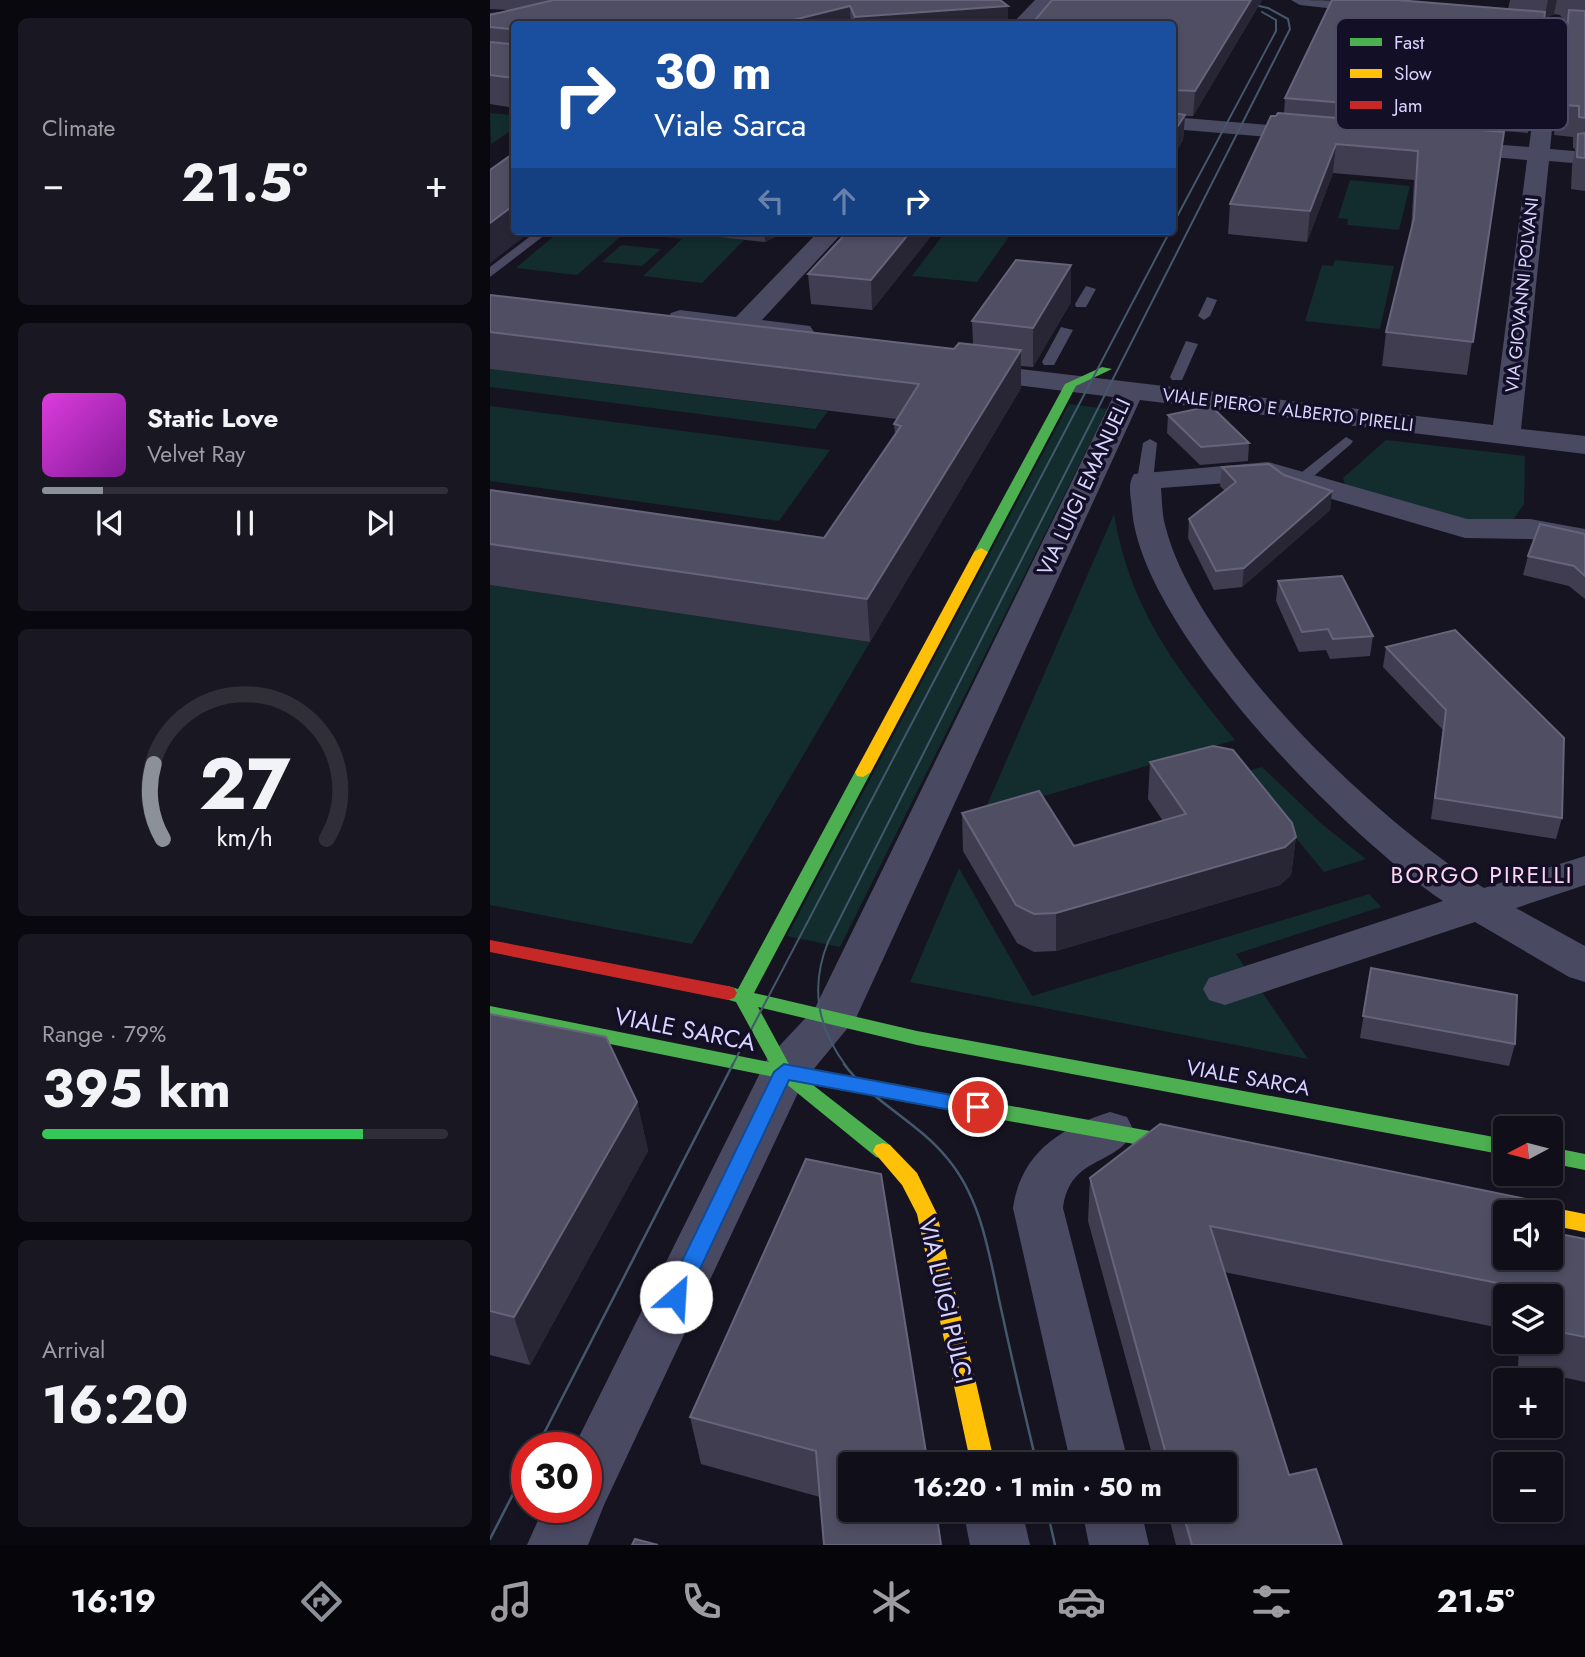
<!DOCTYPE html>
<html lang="en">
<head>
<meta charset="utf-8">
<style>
  :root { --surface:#100f19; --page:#191822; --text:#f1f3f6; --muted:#9c9ca2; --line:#302f38; --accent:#8c9099 }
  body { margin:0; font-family:Jost,sans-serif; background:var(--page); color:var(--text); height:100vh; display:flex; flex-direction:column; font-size:26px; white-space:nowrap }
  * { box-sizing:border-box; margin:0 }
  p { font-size:23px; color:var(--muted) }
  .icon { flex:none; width:38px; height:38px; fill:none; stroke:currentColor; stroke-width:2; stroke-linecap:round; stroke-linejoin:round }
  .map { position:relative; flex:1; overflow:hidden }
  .panel { display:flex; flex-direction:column; gap:18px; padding:18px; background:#09080e; width:490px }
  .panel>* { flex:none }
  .hud { position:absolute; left:21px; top:21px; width:665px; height:214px; border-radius:7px; box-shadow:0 4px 10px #0003,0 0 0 2px var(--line); background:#1a4fa0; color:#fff; overflow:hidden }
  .needle { width:46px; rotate:263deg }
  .fabs { position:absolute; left:1003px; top:1116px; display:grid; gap:14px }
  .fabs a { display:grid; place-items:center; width:70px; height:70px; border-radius:7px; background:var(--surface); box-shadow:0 4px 10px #0003,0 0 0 2px var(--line); font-size:35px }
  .speed { position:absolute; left:21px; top:1432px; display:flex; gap:14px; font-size:35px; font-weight:700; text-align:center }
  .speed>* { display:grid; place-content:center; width:91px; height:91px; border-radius:50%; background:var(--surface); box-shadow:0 4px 10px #0003,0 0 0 2px var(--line); line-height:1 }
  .speed .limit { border:10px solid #d22; background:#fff; color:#111 }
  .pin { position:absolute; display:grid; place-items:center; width:60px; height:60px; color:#fff; margin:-30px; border:4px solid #fff; border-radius:50%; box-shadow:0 2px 7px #0007 }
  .me { position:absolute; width:77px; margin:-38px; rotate:26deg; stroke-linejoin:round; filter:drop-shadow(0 0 5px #0008) }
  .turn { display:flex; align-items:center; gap:24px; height:147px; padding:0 28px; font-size:32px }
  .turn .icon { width:91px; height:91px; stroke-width:2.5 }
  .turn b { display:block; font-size:49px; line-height:60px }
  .lanes { display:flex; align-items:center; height:66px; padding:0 28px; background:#0003; justify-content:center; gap:35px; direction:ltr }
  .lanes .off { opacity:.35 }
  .big { font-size:52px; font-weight:700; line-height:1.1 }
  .panel .widget { flex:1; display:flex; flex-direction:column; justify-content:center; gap:10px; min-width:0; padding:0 24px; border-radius:10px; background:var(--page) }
  .panel .dial { align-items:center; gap:0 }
  .dial svg { height:182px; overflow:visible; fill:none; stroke:var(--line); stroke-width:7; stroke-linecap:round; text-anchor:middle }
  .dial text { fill:var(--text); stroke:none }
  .song { display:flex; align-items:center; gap:21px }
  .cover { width:84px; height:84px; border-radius:10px; background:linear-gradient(135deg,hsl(300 70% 55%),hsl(290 70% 35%)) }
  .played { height:7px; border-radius:4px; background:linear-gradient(90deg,var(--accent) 15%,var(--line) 15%) }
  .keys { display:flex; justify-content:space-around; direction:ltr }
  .heat { display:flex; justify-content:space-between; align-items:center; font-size:38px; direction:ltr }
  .charge { height:10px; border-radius:5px; background:linear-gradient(90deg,#34c759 79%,var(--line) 0) }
  .trip { position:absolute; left:348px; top:1452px; width:399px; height:70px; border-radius:7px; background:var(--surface); box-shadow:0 4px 10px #0003,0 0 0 2px var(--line); font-weight:700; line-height:70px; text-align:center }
  .tab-bar { display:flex; height:112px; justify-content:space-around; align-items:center; background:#06060a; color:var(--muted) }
  .tab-bar .icon { width:49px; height:49px }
  .tab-bar .active { color:var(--accent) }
  .tab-bar b { font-size:32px; color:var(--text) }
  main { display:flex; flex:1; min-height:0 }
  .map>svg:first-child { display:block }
  .green { fill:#132c2d }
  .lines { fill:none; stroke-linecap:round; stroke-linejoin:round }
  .lane { fill:#4a4962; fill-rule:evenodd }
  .street { fill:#4a4962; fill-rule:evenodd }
  .fast { fill:#4caf50; fill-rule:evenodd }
  .slow { fill:#ffc107; fill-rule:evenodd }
  .jam { fill:#c62828; fill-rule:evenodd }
  .tram-far1 { stroke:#43596b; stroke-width:2 }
  .tram { stroke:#43596b; stroke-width:2.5 }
  .wall { fill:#403d50 }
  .shaded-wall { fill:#282635 }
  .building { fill:#504e63; stroke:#66637b; stroke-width:2 }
  .route { fill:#1a73e8; stroke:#114b97; stroke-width:2 }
  .labels { text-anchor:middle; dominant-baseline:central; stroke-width:7; stroke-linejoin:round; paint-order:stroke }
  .far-street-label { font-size:18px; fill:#d9d4ff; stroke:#130f26 }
  .street-label { font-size:21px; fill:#d9d4ff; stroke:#130f26 }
  .neighbourhood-label { font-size:23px; letter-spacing:2px; fill:#ffd6f0; stroke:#130f26 }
  .near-street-label { font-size:24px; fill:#d9d4ff; stroke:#130f26 }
  .key { fill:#130f26; stroke:#4e4a67; stroke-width:2 }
  .key-label { font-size:19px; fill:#d9d4ff }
</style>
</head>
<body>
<main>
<section class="panel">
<div class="widget"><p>Climate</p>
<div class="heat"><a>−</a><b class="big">21.5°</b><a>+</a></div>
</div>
<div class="widget">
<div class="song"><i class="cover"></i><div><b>Static Love</b><p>Velvet Ray</p></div></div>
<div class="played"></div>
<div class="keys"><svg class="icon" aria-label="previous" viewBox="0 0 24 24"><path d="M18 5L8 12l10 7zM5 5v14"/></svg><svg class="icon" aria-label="pause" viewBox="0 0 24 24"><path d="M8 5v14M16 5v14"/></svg><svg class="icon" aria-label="next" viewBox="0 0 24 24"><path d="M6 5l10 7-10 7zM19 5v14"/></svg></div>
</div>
<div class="widget dial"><svg viewBox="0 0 100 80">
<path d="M14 69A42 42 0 1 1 86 69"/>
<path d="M14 69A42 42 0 0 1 10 36" stroke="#8c9099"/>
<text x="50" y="56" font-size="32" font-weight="700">27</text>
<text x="50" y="72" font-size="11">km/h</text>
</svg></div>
<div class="widget"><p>Range · 79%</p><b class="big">395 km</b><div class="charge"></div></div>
<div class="widget"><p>Arrival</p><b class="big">16:20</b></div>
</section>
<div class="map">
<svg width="1095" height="1545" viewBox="0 0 1095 1545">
  <rect width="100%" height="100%" fill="#161421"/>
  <g class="green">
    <polygon points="0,113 24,115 24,129 1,144"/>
    <polygon points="860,180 920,186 909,230 857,225 858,219 848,218"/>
    <polygon points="70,231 137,231 87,275 26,268"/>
    <polygon points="145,231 197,231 254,240 212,283 153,276 192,239 142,233"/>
    <polygon points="456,231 523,231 487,282 422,276"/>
    <polygon points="131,245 171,249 152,266 112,262"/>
    <polygon points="845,260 904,266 890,329 815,321 832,265 843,266"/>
    <polygon points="0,369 338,411 325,429 0,387"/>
    <polygon points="579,404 617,409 350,947 297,936"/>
    <polygon points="0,406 340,450 289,521 0,481"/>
    <polygon points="896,440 1035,456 1034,504 1023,520 977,522 855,485 853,478"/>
    <path d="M624 514C640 609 685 667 745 740L493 814Z"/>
    <polygon points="0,585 380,642 202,944 0,905"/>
    <polygon points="772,767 833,825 876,859 834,872 752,773"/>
    <polygon points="469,868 542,996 879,894 891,907 746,954 818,1059 420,982"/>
  </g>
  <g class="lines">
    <g class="lane">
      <polygon points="47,231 60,231 0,277 0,267"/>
      <polygon points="596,286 606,289 596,307 586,307 585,304"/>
      <polygon points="717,297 727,300 720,316 714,320 708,316"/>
      <polygon points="571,327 583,330 564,365 554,365 552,362"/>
      <polygon points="696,341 708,344 692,380 682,380 680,377"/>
      <polygon points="856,437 863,441 861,444 817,482 807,482 807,476"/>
      <polygon points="660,439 667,443 663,480 655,485 647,480 653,443"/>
    </g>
    <g class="street">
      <polygon points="545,0 564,0 540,24 522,24"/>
      <path d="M801 0C822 0 887 0 900 9L891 14 810 5Z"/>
      <polygon points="1064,17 1073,22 1060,149 1095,152 1095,164 1059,161 1031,429 1095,436 1095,454 650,400 366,1018 313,1082 114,1505 98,1545 37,1545 54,1507 96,1507 96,1447 84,1447 277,1059 325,1008 623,397 479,379 469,377 465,371 469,365 479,363 1003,425 1037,160 960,153 949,147 960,141 1039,147 1055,22"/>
      <polygon points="682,117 827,129 837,135 827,141 682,129"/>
      <path d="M329 231H354L272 320 320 326 324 332 320 338 311 340 259 334C249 344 244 348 230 345L226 339 232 331 181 323 177 318 181 313 190 310 246 317Z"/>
      <path d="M778 462 977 519H1040L1095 529V549L1040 539 975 538 777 480 671 488C672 500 672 514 675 525 706 650 887 821 994 888L1095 856V885L1026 908 1095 946V982L1079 977 985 922 735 1005 719 1000 713 989 719 978 953 901C857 837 650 628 642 509 641 497 637 484 644 474Z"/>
      <path d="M620 1112 637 1117 644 1131C626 1167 580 1155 573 1208L639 1465H581L523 1208C531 1153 570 1128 620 1112Z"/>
      <polygon points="473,1510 532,1510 540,1545 480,1545"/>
      <polygon points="592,1510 651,1510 659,1545 599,1545"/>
    </g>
    <g class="fast">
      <polygon points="612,367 622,369 586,386 498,552 496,555 486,555 484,552 575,384"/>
      <polygon points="373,767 381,772 264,993 427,1031 1015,1139 1015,1155 427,1045 268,1007 300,1066 704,1139 711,1141 714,1147 711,1153 704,1155 323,1085 400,1145 403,1151 400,1157 393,1159 386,1157 289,1078 0,1020 0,1006 279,1062 246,1002 232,998 229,993 232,988 238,986 248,989 365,772"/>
      <polygon points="1060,1147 1095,1154 1095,1170 1060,1163"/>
    </g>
    <g class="slow">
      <polygon points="491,548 498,552 381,772 373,777 367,776 365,772 484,552"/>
      <polygon points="393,1143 400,1145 427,1173 447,1214 505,1465 481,1465 427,1214 412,1185 383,1151 386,1145"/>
      <polygon points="1060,1207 1095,1214 1095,1232 1060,1225 1060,1213 1051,1213"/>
    </g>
    <polygon class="jam" points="0,940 238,986 244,988 247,993 244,998 238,1000 0,952"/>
    <g class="tram-far1">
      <polyline points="0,14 29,12"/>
      <polyline points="682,226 786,31 786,20 772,12"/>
      <polyline points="242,1066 680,231"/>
      <path d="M356 1066C327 1027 320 987 338 942L800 29 798 19 778 8 743 0"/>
    </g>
    <g class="tram">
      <path d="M354 1064C382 1102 428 1122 457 1158 493 1200 500 1261 512 1313 523 1364 535 1415 547 1465"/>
      <polyline points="47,1447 243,1064"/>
      <polyline points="557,1510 565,1545"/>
      <polyline points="0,1539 37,1467"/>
    </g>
  </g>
  <g class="wall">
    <polygon points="0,0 510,0 518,6 518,24 24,24 24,108 0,104 0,15 20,10 0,9"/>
    <polygon points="562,0 772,0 703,116 695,116 693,140 682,159 682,24 545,24 545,20"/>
    <polygon points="842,0 920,0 919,2 1018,9 1020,0 1095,0 1095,191 1081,189 1082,166 1085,149 1083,148 1083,137 1064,135 1074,38 1077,22 1075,22 1070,15 1064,14 1054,19 1043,107 1038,133 1013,131 977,375 892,366 896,332 921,230 924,180 843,173 817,242 738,234 740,204 786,116 794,113 795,98"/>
    <polygon points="175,231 293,231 291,234 275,242"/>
    <polygon points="358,231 445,231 382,310 321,304 318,274"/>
    <polygon points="0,295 464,349 483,344 482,321 581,302 543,367 531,366 531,388 380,642 0,585 0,490 334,538 405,434 404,424 407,419 0,369"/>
    <polygon points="678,415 759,443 758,461 710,465 677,433"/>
    <polygon points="732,467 794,475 842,491 840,510 752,587 724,590 698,538 699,519 735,491 730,486"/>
    <polygon points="1095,534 1095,599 1079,586 1033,575 1038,556"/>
    <polygon points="788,581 883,636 880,656 840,659 836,650 809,652 786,601"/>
    <polygon points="896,647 1072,818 1066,839 941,819 953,730 893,667"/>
    <polygon points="660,762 806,837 801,875 790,885 566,951 544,952 527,943 473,851 472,813 584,846 673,821 658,799"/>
    <polygon points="881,968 1025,1044 1019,1066 870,1038"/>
    <polygon points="0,1014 147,1102 158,1151 40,1365 0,1355"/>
    <polygon points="316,1159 330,1497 211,1464 200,1417"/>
    <polygon points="600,1178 1015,1258 1095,1239 1095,1382 1028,1368 1029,1342 1060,1342 1060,1297 1015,1297 1015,1329 734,1272 799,1475 852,1545 686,1545 677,1510 735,1510 735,1465 665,1465 598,1221"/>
  </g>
  <g class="shaded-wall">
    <polygon points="761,0 772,0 703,116 705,91"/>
    <polygon points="1058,0 1067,0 1064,14 1054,19"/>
    <polygon points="360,6 361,24 287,24"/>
    <polygon points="518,6 518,24 365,24 365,17"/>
    <polygon points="686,106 685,131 695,115 693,140 682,159 684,113"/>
    <polygon points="846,144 843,173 817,242 820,211"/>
    <polygon points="24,205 24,231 42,231 0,263 0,223"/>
    <polygon points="274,231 293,231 291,234 275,242"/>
    <polygon points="421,231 445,231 382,310 381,280"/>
    <polygon points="581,265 581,302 543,367 543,328"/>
    <polygon points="531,350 531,388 380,642 377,599"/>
    <polygon points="842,491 840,510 752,587 754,568"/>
    <polygon points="806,837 801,875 790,885 566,951 566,913"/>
    <polygon points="147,1102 158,1151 40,1365 24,1317"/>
  </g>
  <g class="building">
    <polygon points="64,0 510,0 518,6 365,17 360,6 287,24 24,24 24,78 0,75 0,42 20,44 21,29 0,27 0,15"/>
    <polygon points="562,0 761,0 705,91 682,90 682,24 545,24 547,23 545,20"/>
    <polygon points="842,0 907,0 1055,12 1043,107 1018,105 1016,116 795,98"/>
    <polygon points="1079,10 1095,11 1095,118 1089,117 1089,106 1070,105"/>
    <polygon points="682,104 686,106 684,113 695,115 682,135"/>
    <polygon points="788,113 1014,132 983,342 896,332 924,218 928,151 846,144 820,211 740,204 781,116 786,116"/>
    <polygon points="1095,133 1095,158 1087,157 1088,134"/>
    <polygon points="24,153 24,205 0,223 0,170"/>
    <polygon points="358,231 421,231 381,280 318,274"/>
    <polygon points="526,260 581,265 543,328 482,321"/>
    <polygon points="0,295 464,349 469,343 531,350 377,599 0,544 0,490 334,538 411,426 404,424 429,384 0,332"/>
    <polygon points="721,406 759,443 711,447 678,415"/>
    <polygon points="779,464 794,475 842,491 754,568 726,571 699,519 746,482 732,467"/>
    <polygon points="1050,524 1095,534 1095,576 1084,566 1038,556"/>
    <polygon points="852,576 883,636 843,639 838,629 812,632 788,581"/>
    <polygon points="965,630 1074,738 1072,818 945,798 956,710 896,647"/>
    <polygon points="723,746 743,750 802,823 806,837 795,847 566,913 544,914 526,905 472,813 549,791 584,846 696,814 660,762"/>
    <polygon points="881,968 1027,995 1025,1044 873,1016"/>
    <polygon points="0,1014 116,1037 147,1102 24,1317 0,1311"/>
    <polygon points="670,1124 1046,1201 1046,1213 1015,1213 1015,1258 1060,1258 1060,1232 1095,1239 1095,1337 1060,1330 1060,1297 1042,1297 1043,1290 720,1226 799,1475 826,1469 852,1545 702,1545 692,1510 735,1510 735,1465 679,1465 600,1178"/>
    <polygon points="316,1159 391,1174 438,1465 360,1465 360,1510 446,1510 451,1545 334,1545 326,1451 200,1417"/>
    <polygon points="145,1539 168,1545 142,1545"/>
  </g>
  <polygon class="route" points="294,1064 488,1100 495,1102 498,1107 495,1113 488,1115 299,1080 194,1303 186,1306 178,1303 175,1297 178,1290 284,1072"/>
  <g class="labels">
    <g class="far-street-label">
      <text transform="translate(1032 295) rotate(-84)">VIA GIOVANNI POLVANI</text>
      <text transform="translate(798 410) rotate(7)">VIALE PIERO E ALBERTO PIRELLI</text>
    </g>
    <g class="street-label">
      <text transform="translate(594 487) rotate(-65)">VIA LUIGI EMANUELI</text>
      <text transform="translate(758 1078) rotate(10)">VIALE SARCA</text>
    </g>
    <g class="neighbourhood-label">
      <text x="992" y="875">BORGO PIRELLI</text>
    </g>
    <g class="near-street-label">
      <text transform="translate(195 1029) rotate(11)">VIALE SARCA</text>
      <text transform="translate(456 1301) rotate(77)">VIA LUIGI PULCI</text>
    </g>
  </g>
  <rect x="846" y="18" width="232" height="112" rx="10" class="key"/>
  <rect x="860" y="38" width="32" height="8" fill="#4caf50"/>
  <rect x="860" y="69" width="32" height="9" fill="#ffc107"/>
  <rect x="860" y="101" width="32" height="8" fill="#c62828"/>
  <g class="key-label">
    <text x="904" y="49">Fast</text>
    <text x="904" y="80">Slow</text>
    <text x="904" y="112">Jam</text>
  </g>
</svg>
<div class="fabs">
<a><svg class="needle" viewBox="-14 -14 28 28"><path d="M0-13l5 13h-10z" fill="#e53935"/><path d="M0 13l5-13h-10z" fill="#9c9ca2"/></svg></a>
<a><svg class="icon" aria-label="sound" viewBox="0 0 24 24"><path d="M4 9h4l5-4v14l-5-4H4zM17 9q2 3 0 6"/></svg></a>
<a><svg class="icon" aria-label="layers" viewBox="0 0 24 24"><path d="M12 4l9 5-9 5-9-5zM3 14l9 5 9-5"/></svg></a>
<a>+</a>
<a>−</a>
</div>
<div class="speed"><div class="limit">30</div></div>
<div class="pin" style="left:488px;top:1107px;background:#d93025"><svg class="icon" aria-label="arrive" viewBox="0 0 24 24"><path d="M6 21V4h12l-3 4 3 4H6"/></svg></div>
<svg class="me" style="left:186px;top:1297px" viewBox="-20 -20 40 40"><circle r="19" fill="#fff"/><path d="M0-13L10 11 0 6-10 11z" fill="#1a73e8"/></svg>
<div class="trip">16:20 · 1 min · 50 m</div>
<div class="hud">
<div class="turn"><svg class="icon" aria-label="right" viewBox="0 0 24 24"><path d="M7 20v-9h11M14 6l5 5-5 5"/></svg><div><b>30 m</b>Viale Sarca</div></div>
<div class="lanes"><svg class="icon off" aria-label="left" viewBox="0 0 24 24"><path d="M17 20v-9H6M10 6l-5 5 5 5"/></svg><svg class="icon off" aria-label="ahead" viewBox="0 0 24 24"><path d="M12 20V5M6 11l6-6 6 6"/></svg><svg class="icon" aria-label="right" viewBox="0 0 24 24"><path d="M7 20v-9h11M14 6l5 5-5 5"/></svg></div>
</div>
</div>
</main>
<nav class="tab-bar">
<b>16:19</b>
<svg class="icon active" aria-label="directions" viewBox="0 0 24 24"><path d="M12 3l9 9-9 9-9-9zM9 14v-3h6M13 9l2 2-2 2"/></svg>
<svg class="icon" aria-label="music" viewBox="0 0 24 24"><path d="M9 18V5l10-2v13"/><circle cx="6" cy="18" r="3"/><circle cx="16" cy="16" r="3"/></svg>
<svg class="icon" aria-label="phone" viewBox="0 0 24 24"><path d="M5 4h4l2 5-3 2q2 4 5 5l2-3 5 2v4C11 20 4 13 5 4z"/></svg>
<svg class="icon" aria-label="climate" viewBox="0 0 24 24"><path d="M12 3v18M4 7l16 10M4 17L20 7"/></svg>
<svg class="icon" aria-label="car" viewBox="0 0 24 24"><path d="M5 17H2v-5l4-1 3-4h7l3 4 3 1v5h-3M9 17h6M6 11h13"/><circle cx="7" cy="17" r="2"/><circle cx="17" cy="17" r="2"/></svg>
<svg class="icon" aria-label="filters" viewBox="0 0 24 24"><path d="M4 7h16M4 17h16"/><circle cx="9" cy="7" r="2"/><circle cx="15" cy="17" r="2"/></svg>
<b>21.5°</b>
</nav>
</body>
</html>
